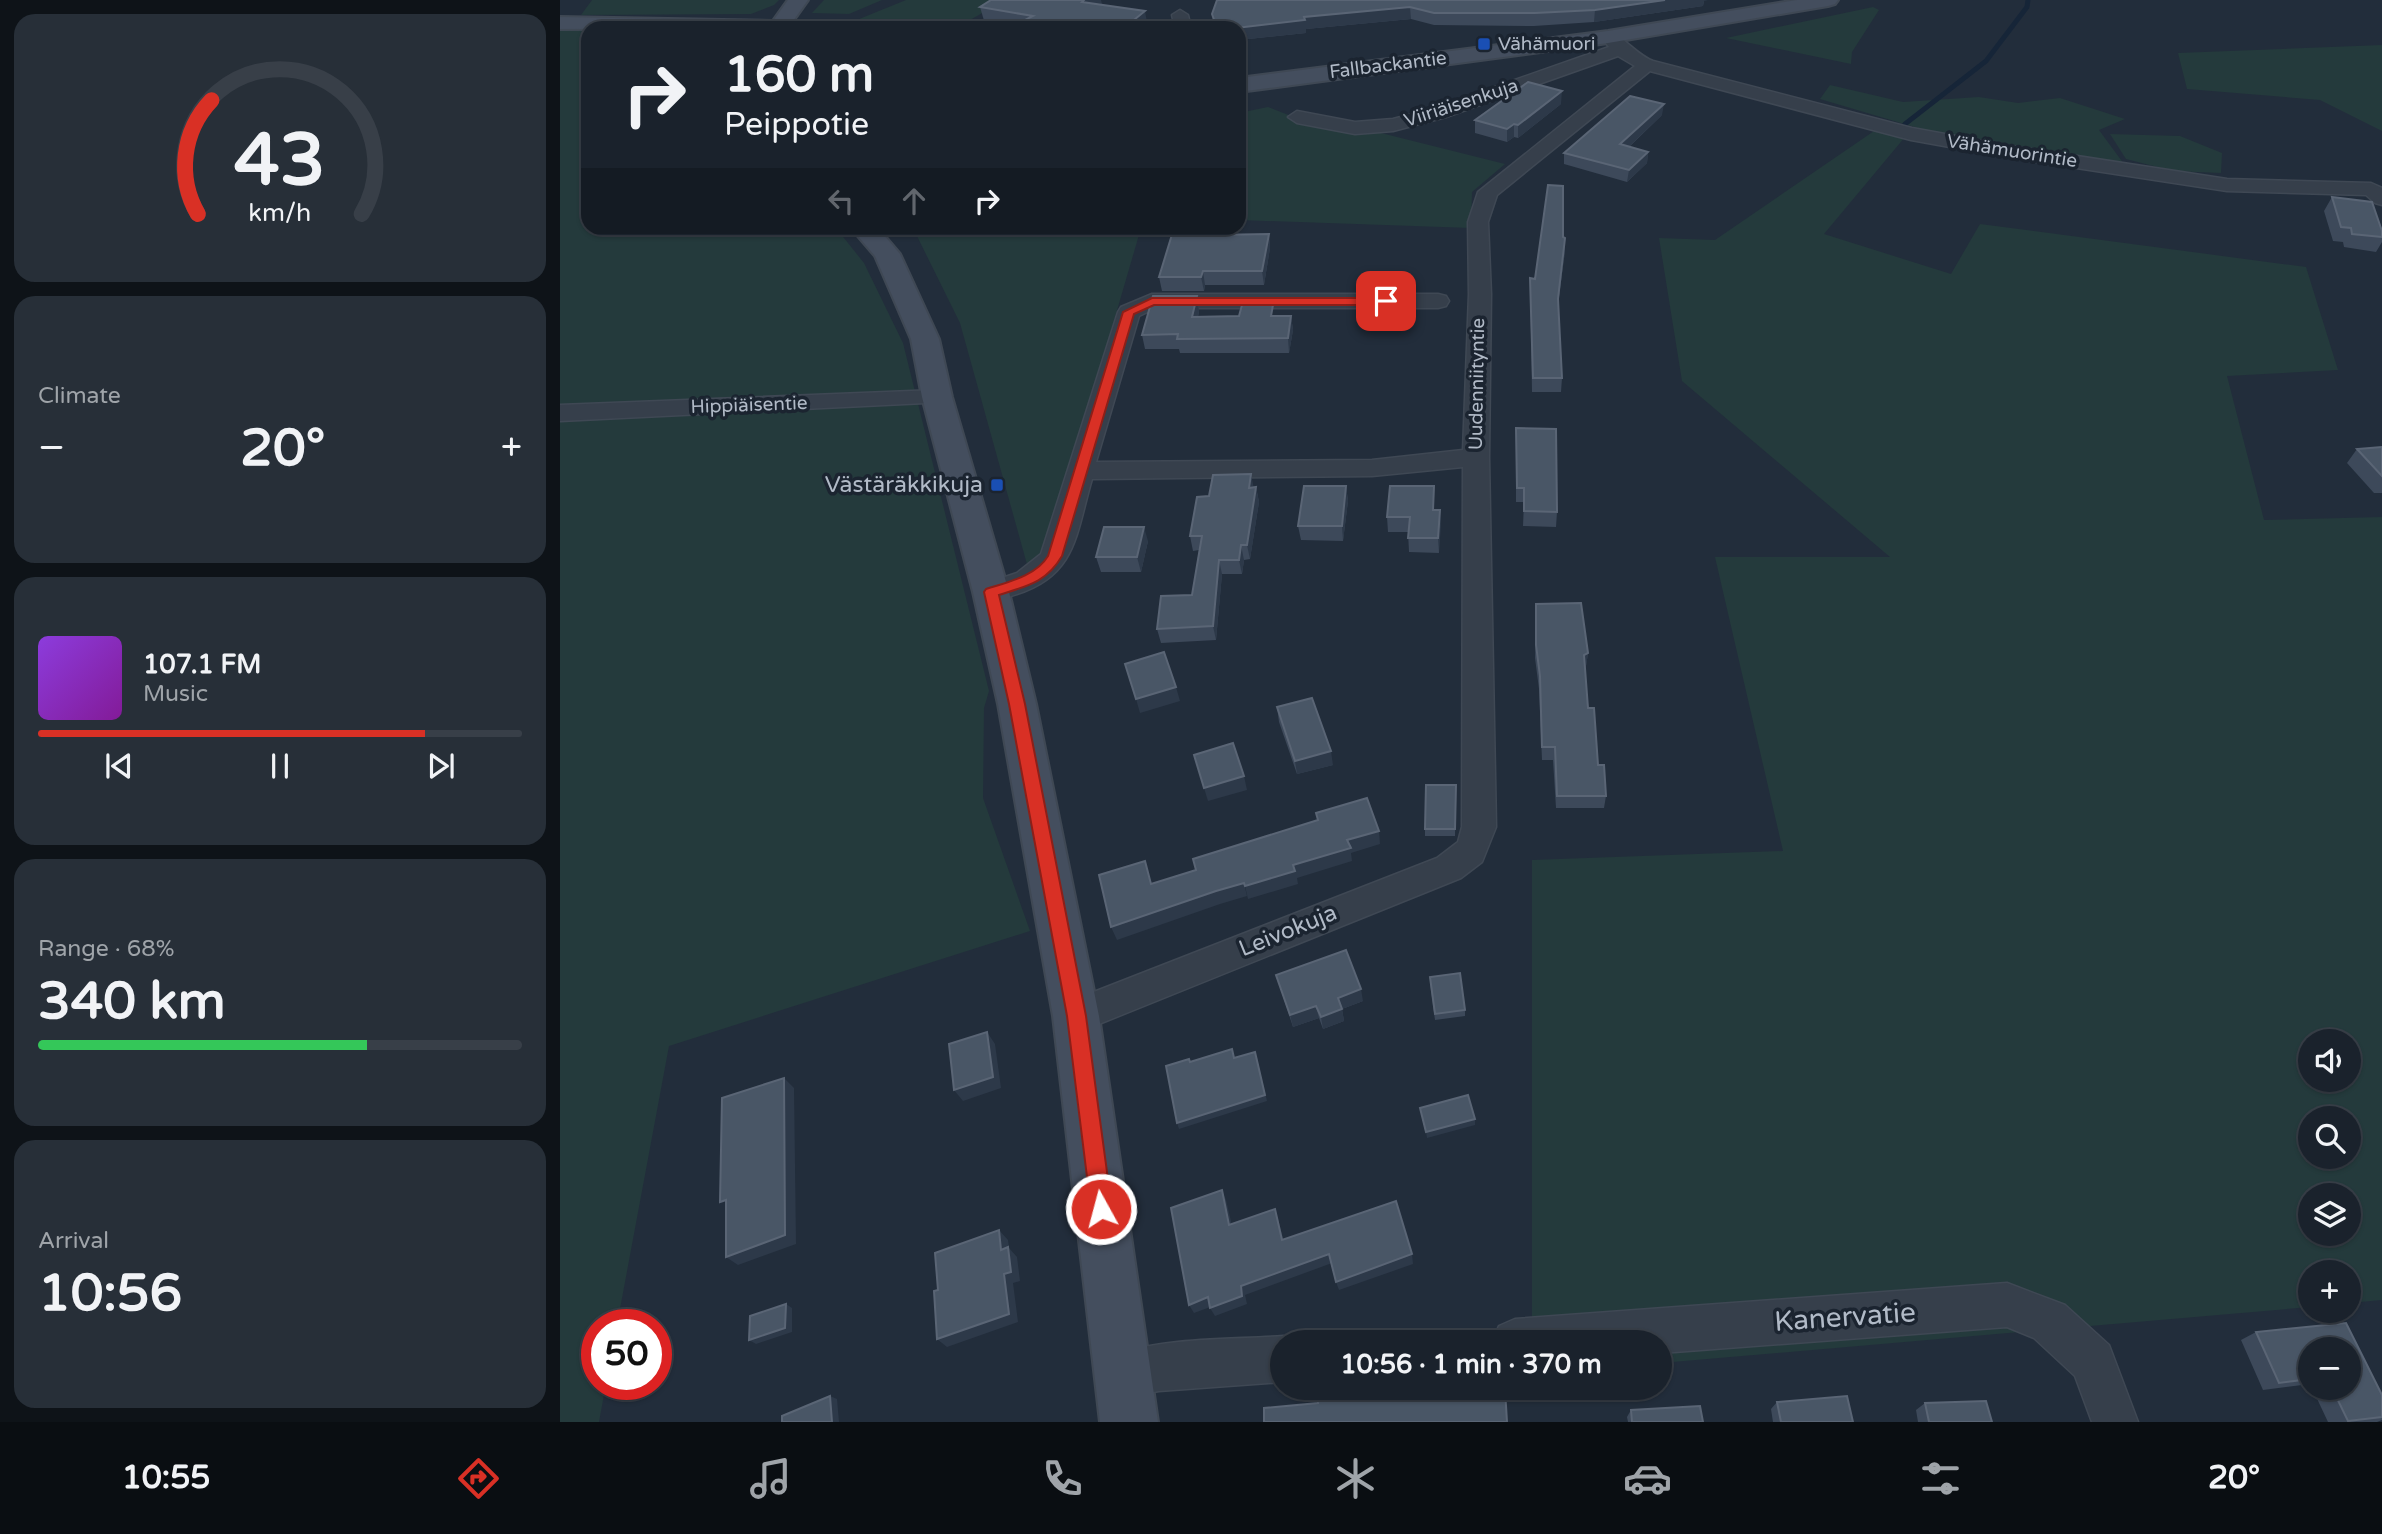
<!DOCTYPE html>
<html lang="en">
<head>
<meta charset="utf-8">
<style>
  :root { --surface:#1a222c; --page:#272f38; --text:#f1f3f6; --muted:#9fa4a9; --line:#383f48; --accent:#d93025 }
  body { margin:0; font-family:"Varela Round",sans-serif; background:var(--page); color:var(--text); height:100vh; display:flex; flex-direction:column; font-size:26px; white-space:nowrap }
  * { box-sizing:border-box; margin:0 }
  p { font-size:23px; color:var(--muted) }
  .icon { flex:none; width:38px; height:38px; fill:none; stroke:currentColor; stroke-width:2; stroke-linecap:round; stroke-linejoin:round }
  .map { position:relative; flex:1; overflow:hidden }
  .details { display:flex; flex-direction:column; gap:14px; padding:14px; background:#0e1318; width:560px }
  .details>* { flex:none }
  .banner { position:absolute; left:21px; top:21px; width:665px; height:214px; border-radius:21px; box-shadow:0 2px 5px #0004,0 0 0 2px var(--line); background:#1a222c; color:var(--text); overflow:hidden }
  .buttons { position:absolute; left:1738px; top:1029px; display:grid; gap:14px }
  .buttons a { display:grid; place-items:center; width:63px; height:63px; border-radius:50%; background:var(--surface); box-shadow:0 2px 5px #0004,0 0 0 2px var(--line); font-size:35px }
  .speed { position:absolute; left:21px; top:1309px; display:flex; gap:14px; font-size:35px; font-weight:700; text-align:center }
  .speed>* { display:grid; place-content:center; width:91px; height:91px; border-radius:50%; background:var(--surface); box-shadow:0 2px 5px #0004,0 0 0 2px var(--line); line-height:1 }
  .speed .limit { border:10px solid #d22; background:#fff; color:#111 }
  .pin { position:absolute; display:grid; place-items:center; width:60px; height:60px; color:#fff; margin:-30px; border-radius:14px; box-shadow:0 4px 10px #0006 }
  .me { position:absolute; width:77px; margin:-38px; rotate:353deg; stroke-linejoin:round; filter:drop-shadow(0 0 5px #0008) }
  .turn { display:flex; align-items:center; gap:24px; height:147px; padding:0 28px; font-size:32px }
  .turn .icon { width:91px; height:91px; stroke-width:2.5 }
  .turn b { display:block; font-size:49px; line-height:60px }
  .lanes { display:flex; align-items:center; height:66px; padding:0 28px; background:#0003; justify-content:center; gap:35px; direction:ltr }
  .lanes .off { opacity:.35 }
  .big { font-size:52px; font-weight:700; line-height:1.1 }
  .details .card { flex:1; display:flex; flex-direction:column; justify-content:center; gap:10px; min-width:0; padding:0 24px; border-radius:21px; background:var(--page) }
  .details .dial { align-items:center; gap:0 }
  .dial svg { height:182px; overflow:visible; fill:none; stroke:var(--line); stroke-width:7; stroke-linecap:round; text-anchor:middle }
  .dial text { fill:var(--text); stroke:none }
  .song { display:flex; align-items:center; gap:21px }
  .cover { width:84px; height:84px; border-radius:10px; background:linear-gradient(135deg,hsl(270 70% 55%),hsl(290 70% 35%)) }
  .played { height:7px; border-radius:4px; background:linear-gradient(90deg,var(--accent) 80%,var(--line) 80%) }
  .keys { display:flex; justify-content:space-around; direction:ltr }
  .heat { display:flex; justify-content:space-between; align-items:center; font-size:38px; direction:ltr }
  .charge { height:10px; border-radius:5px; background:linear-gradient(90deg,#34c759 68%,var(--line) 0) }
  .trip { position:absolute; left:710px; top:1330px; width:402px; height:70px; border-radius:35px; background:var(--surface); box-shadow:0 2px 5px #0004,0 0 0 2px var(--line); font-weight:700; line-height:70px; text-align:center }
  .menu { display:flex; height:112px; justify-content:space-around; align-items:center; background:#0a0e12; color:var(--muted) }
  .menu .icon { width:49px; height:49px }
  .menu .active { color:var(--accent) }
  .menu b { font-size:32px; color:var(--text) }
  main { display:flex; flex:1; min-height:0 }
  .map>svg:first-child { display:block }
  .green { fill:#243a3c; fill-rule:evenodd }
  .lines { fill:none; stroke-linecap:round; stroke-linejoin:round }
  .stream { stroke:#162538; stroke-width:5 }
  .street-casing { stroke:#3f4854; stroke-width:3 }
  .secondary-casing { stroke:#3f4854; stroke-width:4 }
  .street { fill:#363f4b; fill-rule:evenodd }
  .secondary { fill:#444e5e; fill-rule:evenodd }
  .wall { fill:#3d495a }
  .shaded-wall { fill:#2d3949 }
  .building { fill:#495666; stroke:#5a6575; stroke-width:2 }
  .route { fill:#d93025; stroke:#8d1f18; stroke-width:2 }
  .transit-dot { fill:#1a4fb4; stroke:#1b2430; stroke-width:2.5 }
  .labels { text-anchor:middle; dominant-baseline:central; stroke-width:7; stroke-linejoin:round; paint-order:stroke }
  .far-poi-label { font-size:19px; fill:#b1bac7; stroke:#1b2430; text-anchor:start }
  .far-street-label { font-size:19px; fill:#b1bac7; stroke:#1b2430 }
  .poi-label { font-size:23px; fill:#b1bac7; stroke:#1b2430; text-anchor:end }
  .street-label { font-size:23px; fill:#b1bac7; stroke:#1b2430 }
  .near-street-label { font-size:28px; fill:#b1bac7; stroke:#1b2430 }
</style>
</head>
<body>
<main>
<section class="details">
<div class="card dial"><svg viewBox="0 0 100 80">
<path d="M14 69A42 42 0 1 1 86 69"/>
<path d="M14 69A42 42 0 0 1 20 19" stroke="#d93025"/>
<text x="50" y="56" font-size="32" font-weight="700">43</text>
<text x="50" y="72" font-size="11">km/h</text>
</svg></div>
<div class="card"><p>Climate</p>
<div class="heat"><a>−</a><b class="big">20°</b><a>+</a></div>
</div>
<div class="card">
<div class="song"><i class="cover"></i><div><b>107.1 FM</b><p>Music</p></div></div>
<div class="played"></div>
<div class="keys"><svg class="icon" aria-label="previous" viewBox="0 0 24 24"><path d="M18 5L8 12l10 7zM5 5v14"/></svg><svg class="icon" aria-label="pause" viewBox="0 0 24 24"><path d="M8 5v14M16 5v14"/></svg><svg class="icon" aria-label="next" viewBox="0 0 24 24"><path d="M6 5l10 7-10 7zM19 5v14"/></svg></div>
</div>
<div class="card"><p>Range · 68%</p><b class="big">340 km</b><div class="charge"></div></div>
<div class="card"><p>Arrival</p><b class="big">10:56</b></div>
</section>
<div class="map">
<svg width="1822" height="1422" viewBox="0 0 1822 1422">
  <rect width="100%" height="100%" fill="#222d3b"/>
  <g class="green">
    <polygon points="32,0 219,0 214,5 191,14 21,15"/>
    <polygon points="264,0 322,0 289,14 252,13"/>
    <polygon points="346,0 445,0 396,28 277,28"/>
    <polygon points="1313,7 1319,10 1292,52 1291,64 1166,38"/>
    <polygon points="0,30 28,30 28,228 276,228 304,263 343,343 429,691 424,708 423,798 470,931 109,1046 57,1325 37,1325 37,1384 46,1384 39,1422 0,1422"/>
    <polygon points="1822,45 1822,131 1760,100 1627,89 1618,53"/>
    <polygon points="1270,85 1343,102 1419,97 1458,103 1500,98 1565,119 1539,130 1564,164 1368,131 1260,99"/>
    <polygon points="708,107 736,118 805,129 945,164 912,192 911,228 679,220 679,113"/>
    <path d="M1317 129 1345 137 1264 234 1391 274 1420 224 1746 267 1778 370 1667 376 1704 520 1822 517V1300L1789 1303 1788 1272H1750V1307L1101 1363V1342H972V860L1223 851 1155 557H1330L1122 381 1099 238 1155 240ZM1750 1041H1788V1080H1750ZM1750 1118H1788V1157H1750ZM1750 1195H1788V1234H1750Z"/>
    <polygon points="1550,134 1620,136 1662,153 1661,173 1613,171 1566,159"/>
    <polygon points="353,228 581,228 484,561 468,568 400,323"/>
  </g>
  <g class="lines">
    <polyline class="stream" points="1345,124 1426,61 1467,7 1468,0"/>
    <defs>
      <g id="street">
        <polygon points="620,10 628,15 631,28 615,28 612,15"/>
        <path d="M1051 33C1063 36 1077 55 1093 61L1352 128 1445 145 1667 179 1811 183 1822 188V205L1815 203 1806 195 1667 191 1445 157 1351 140 1090 71 937 195 928 222 931 294 929 457 936 827 922 862 901 878 529 1028 516 1034 503 1028 497 1016 503 1004 877 858 898 842 902 827 903 467 812 476 532 479C516 533 517 575 457 594 444 598 434 603 421 599L417 592 421 585 457 573 481 554 558 312 561 307 592 294H878L886 296 889 301 886 306 878 308H596L579 316 536 462 812 460 903 450 909 294 908 222 918 192 1075 66 1058 56 886 117 833 131 795 134 737 123 728 117 737 111 795 122 833 119 872 109 1049 47 1042 38Z"/>
        <polygon points="377,390 386,392 389,397 386,402 0,421 0,405"/>
        <polygon points="1447,1283 1505,1305 1549,1345 1578,1422 1532,1422 1515,1376 1474,1338 1447,1327 1101,1353 1101,1342 932,1342 939,1326 955,1319"/>
        <path d="M723 1336 737 1342H723V1382L599 1391 563 1397 547 1390 540 1374 547 1358C597 1337 668 1340 723 1336Z"/>
      </g>
      <g id="secondary">
        <polygon points="228,0 248,0 228,28 0,29 0,17 213,21"/>
        <polygon points="1237,0 1278,0 1275,4 1268,6 1048,43 679,92 679,78 1048,31"/>
        <polygon points="291,228 318,228 340,254 379,339 392,397 449,592 476,704 539,1016 598,1422 540,1422 493,1016 438,704 413,592 362,397 351,339 315,256"/>
      </g>
    </defs>
    <use href="#street" class="street-casing"/>
    <use href="#secondary" class="secondary-casing"/>
    <use href="#street" class="street"/>
    <use href="#secondary" class="secondary"/>
  </g>
  <g class="wall">
    <polygon points="541,0 449,28 425,24 420,7"/>
    <polygon points="657,0 1144,1 1143,6 1034,22 974,26 874,25 851,19 746,29 746,33 679,40 679,28 654,28 652,14"/>
    <polygon points="1001,104 958,138 954,137 947,142 915,133 915,120"/>
    <polygon points="1102,115 1069,147 1088,152 1087,163 1067,182 1004,164 1004,153"/>
    <polygon points="1772,197 1822,231 1822,242 1816,252 1784,247 1783,242 1773,241 1764,211"/>
    <polygon points="614,228 655,228 657,235 709,234 710,248 704,285 645,285 644,291 602,291 599,277"/>
    <polygon points="1003,237 1005,238 1005,251 998,304 1002,378 1001,392 972,392 970,278 975,279"/>
    <polygon points="637,296 639,311 638,317 731,316 733,330 729,353 620,353 619,349 585,349 582,335"/>
    <polygon points="956,428 997,512 996,527 963,526 964,502 956,502"/>
    <polygon points="1822,447 1822,493 1814,493 1787,463 1797,449"/>
    <polygon points="786,486 788,501 783,541 741,540 738,526"/>
    <polygon points="874,486 874,510 880,510 879,553 849,552 848,532 828,532 827,517"/>
    <polygon points="696,487 699,502 690,559 684,560 682,574 662,574 656,640 601,643 597,629 632,595 639,550 633,551 630,536 649,496"/>
    <polygon points="588,541 581,572 541,572 536,557"/>
    <polygon points="976,616 1028,653 1026,666 1025,667 1028,708 1038,765 1046,796 1044,808 996,808 993,760 982,760 979,689 975,658"/>
    <polygon points="717,707 773,765 737,774 719,722"/>
    <polygon points="896,785 895,836 865,836 865,829"/>
    <polygon points="716,975 803,1001 782,1009 784,1021 763,1029 759,1018 733,1027"/>
    <polygon points="870,983 905,1010 905,1016 875,1020"/>
    <polygon points="1786,1323 1822,1395 1822,1420 1817,1422 1768,1422 1752,1388 1788,1388 1788,1349 1750,1349 1750,1384 1703,1390 1681,1340 1696,1332"/>
    <polygon points="1217,1402 1293,1422 1213,1422 1211,1409"/>
    <polygon points="1365,1403 1432,1422 1358,1422 1356,1410"/>
    <polygon points="1071,1410 1143,1422 1068,1422 1067,1417"/>
  </g>
  <g class="shaded-wall">
    <polygon points="524,0 541,0 542,4 522,2"/>
    <polygon points="1105,0 1148,0 1144,1 1143,6 1034,22 1035,10"/>
    <polygon points="850,7 851,19 746,29 746,33 679,40 679,28 744,17"/>
    <polygon points="585,11 588,28 564,28"/>
    <polygon points="1002,91 1001,104 958,138 958,125"/>
    <polygon points="1104,104 1102,115 1059,156 1060,144"/>
    <polygon points="954,124 954,137 947,142 947,129"/>
    <polygon points="1088,152 1087,163 1067,182 1069,170"/>
    <polygon points="653,228 655,228 657,236 651,235"/>
    <polygon points="709,234 710,248 704,285 702,271"/>
    <polygon points="1005,238 1005,251 997,313 998,299"/>
    <polygon points="643,271 645,285 644,291 641,277"/>
    <polygon points="637,296 639,311 635,331 632,317"/>
    <polygon points="731,316 733,330 729,353 728,338"/>
    <polygon points="691,474 694,489 689,488"/>
    <polygon points="786,486 788,501 783,541 782,526"/>
    <polygon points="696,487 699,502 690,559 687,545"/>
    <polygon points="880,510 881,525 879,553 878,538"/>
    <polygon points="584,527 588,541 581,572 577,557"/>
    <polygon points="681,545 684,560 682,574 679,560"/>
    <polygon points="659,560 662,574 656,640 653,626"/>
    <polygon points="1028,653 1026,666 1023,668 1024,655"/>
    <polygon points="616,687 620,701 580,713 576,699"/>
    <polygon points="771,751 773,765 737,774 735,761"/>
    <polygon points="684,776 687,790 648,801 644,788"/>
    <polygon points="819,831 820,844 791,853 792,861 737,878 738,884 688,899 685,886 787,840"/>
    <polygon points="684,883 687,896 660,904 557,940 551,927 656,891"/>
    <polygon points="801,989 803,1001 782,1009 784,1021 763,1029 761,1017 778,998"/>
    <polygon points="756,1006 759,1018 733,1027 730,1015"/>
    <polygon points="427,1032 435,1044 441,1088 403,1101 394,1090"/>
    <polygon points="697,1058 707,1101 619,1129 617,1123"/>
    <polygon points="224,1078 234,1088 236,1244 178,1265 166,1257"/>
    <polygon points="915,1119 915,1125 867,1138 866,1132"/>
    <polygon points="662,1190 666,1200 674,1234 669,1225"/>
    <polygon points="715,1209 718,1219 726,1249 722,1240"/>
    <polygon points="439,1230 448,1240 449,1248 457,1257 460,1281 453,1283 458,1322 387,1347 377,1339 444,1274"/>
    <polygon points="769,1254 772,1263 685,1295 687,1304 655,1316 650,1308 681,1286"/>
    <polygon points="852,1254 853,1264 779,1290 776,1282"/>
    <polygon points="648,1297 653,1306 634,1313 629,1305"/>
    <polygon points="226,1304 232,1308 232,1332 196,1344 189,1340"/>
    <polygon points="270,1396 277,1399 279,1422 272,1422"/>
  </g>
  <g class="building">
    <polygon points="431,0 524,0 522,2 585,11 564,28 449,28 473,16 420,7"/>
    <polygon points="657,0 1105,0 1035,10 975,13 874,13 850,7 744,17 745,20 676,28 657,28 652,14"/>
    <polygon points="968,82 1002,91 958,125 954,124 947,129 915,120"/>
    <polygon points="1070,96 1104,104 1060,144 1088,152 1069,170 1004,153"/>
    <polygon points="988,185 1003,186 1003,237 1005,238 998,299 1002,378 973,378 970,278 975,279"/>
    <polygon points="1772,197 1812,202 1822,231 1822,237 1792,234 1791,228 1781,227"/>
    <polygon points="614,228 653,228 651,235 709,234 702,271 643,271 641,277 599,277"/>
    <polygon points="593,296 637,296 632,317 679,316 682,305 713,305 711,316 731,316 728,338 617,339 618,334 582,335"/>
    <polygon points="956,428 996,429 997,512 964,511 964,488 957,488"/>
    <polygon points="1822,447 1822,476 1797,449"/>
    <polygon points="691,474 689,488 696,487 687,545 681,545 679,560 659,560 653,626 597,629 601,596 632,595 642,536 630,536 637,497 649,496 653,475"/>
    <polygon points="744,486 786,486 782,526 738,526"/>
    <polygon points="830,486 874,486 873,510 880,510 878,538 848,538 850,517 827,517"/>
    <polygon points="544,527 584,527 577,557 536,557"/>
    <polygon points="1021,603 1028,653 1024,655 1028,708 1034,708 1038,765 1044,765 1046,796 997,796 995,747 982,747 980,676 976,645 976,604"/>
    <polygon points="604,652 616,687 576,699 565,664"/>
    <polygon points="752,698 771,751 735,761 717,707"/>
    <polygon points="673,743 684,776 644,788 634,755"/>
    <polygon points="866,785 896,785 895,829 865,829"/>
    <polygon points="807,798 819,831 787,840 791,848 733,865 735,871 685,886 684,883 656,891 551,927 539,875 585,861 591,884 636,870 633,859 758,820 756,813"/>
    <polygon points="786,950 801,989 778,998 782,1009 761,1017 756,1006 730,1015 716,975"/>
    <polygon points="900,973 905,1010 875,1014 870,977"/>
    <polygon points="427,1032 433,1077 394,1090 389,1044"/>
    <polygon points="672,1049 674,1058 695,1052 705,1095 617,1123 606,1066 629,1059 630,1062"/>
    <polygon points="224,1078 225,1235 166,1257 166,1200 160,1202 162,1098"/>
    <polygon points="908,1095 915,1119 866,1132 860,1108"/>
    <polygon points="662,1190 669,1225 715,1209 722,1240 836,1201 852,1254 776,1282 769,1254 681,1286 682,1296 650,1308 648,1297 629,1305 611,1208"/>
    <polygon points="439,1230 441,1250 448,1247 451,1272 444,1274 449,1314 377,1339 374,1291 378,1290 375,1253"/>
    <polygon points="226,1304 225,1328 189,1340 190,1316"/>
    <polygon points="1786,1323 1822,1395 1822,1417 1788,1421 1772,1388 1788,1388 1788,1349 1750,1349 1750,1379 1719,1383 1696,1332"/>
    <polygon points="864,1388 896,1388 896,1394 945,1389 947,1422 704,1422 704,1408 758,1403 757,1396 788,1394 788,1399 865,1392"/>
    <polygon points="270,1396 272,1422 222,1422 222,1416"/>
    <polygon points="1287,1396 1293,1422 1221,1422 1217,1402"/>
    <polygon points="1426,1401 1432,1422 1369,1422 1365,1403"/>
    <polygon points="1140,1406 1143,1422 1072,1422 1071,1410"/>
  </g>
  <path class="route" d="M592 298H826L832 301 826 305H594L574 314 502 556C487 582 467 586 439 595L465 704 526 1016 552 1209 549 1216 541 1219 534 1216 531 1209 507 1016 449 704 424 592 426 589C448 582 476 576 488 556L563 312Z"/>
  <g class="transit-dot">
    <rect x="917" y="37" width="14" height="14" rx="3.5"/>
    <rect x="430" y="478" width="14" height="14" rx="3.5"/>
  </g>
  <g class="labels">
    <g class="far-poi-label">
      <text x="938" y="44">Vähämuori</text>
    </g>
    <g class="far-street-label">
      <text transform="translate(828 65) rotate(-7)">Fallbackantie</text>
      <text transform="translate(901 103) rotate(-18)">Viiriäisenkuja</text>
      <text transform="translate(1452 151) rotate(9)">Vähämuorintie</text>
      <text transform="translate(917 384) rotate(-89)">Uudenniityntie</text>
      <text transform="translate(189 405) rotate(-2)">Hippiäisentie</text>
    </g>
    <g class="poi-label">
      <text x="423" y="485">Västäräkkikuja</text>
    </g>
    <g class="street-label">
      <text transform="translate(728 931) rotate(-22)">Leivokuja</text>
    </g>
    <g class="near-street-label">
      <text transform="translate(1285 1317) rotate(-4)">Kanervatie</text>
    </g>
  </g>
</svg>
<div class="buttons">
<a><svg class="icon" aria-label="sound" viewBox="0 0 24 24"><path d="M4 9h4l5-4v14l-5-4H4zM17 9q2 3 0 6"/></svg></a>
<a><svg class="icon" aria-label="search" viewBox="0 0 24 24"><circle cx="10" cy="10" r="6"/><path d="M15 15l6 6"/></svg></a>
<a><svg class="icon" aria-label="layers" viewBox="0 0 24 24"><path d="M12 4l9 5-9 5-9-5zM3 14l9 5 9-5"/></svg></a>
<a>+</a>
<a>−</a>
</div>
<div class="speed"><div class="limit">50</div></div>
<div class="pin" style="left:826px;top:301px;background:#d93025"><svg class="icon" aria-label="arrive" viewBox="0 0 24 24"><path d="M6 21V4h12l-3 4 3 4H6"/></svg></div>
<svg class="me" style="left:541px;top:1209px" viewBox="-20 -20 40 40"><circle r="17" fill="#d93025" stroke="#fff" stroke-width="3"/><path d="M0-11L8 9 0 5-8 9z" fill="#fff"/></svg>
<div class="trip">10:56 · 1 min · 370 m</div>
<div class="banner">
<div class="turn"><svg class="icon" aria-label="right" viewBox="0 0 24 24"><path d="M7 20v-9h11M14 6l5 5-5 5"/></svg><div><b>160 m</b>Peippotie</div></div>
<div class="lanes"><svg class="icon off" aria-label="left" viewBox="0 0 24 24"><path d="M17 20v-9H6M10 6l-5 5 5 5"/></svg><svg class="icon off" aria-label="ahead" viewBox="0 0 24 24"><path d="M12 20V5M6 11l6-6 6 6"/></svg><svg class="icon" aria-label="right" viewBox="0 0 24 24"><path d="M7 20v-9h11M14 6l5 5-5 5"/></svg></div>
</div>
</div>
</main>
<nav class="menu">
<b>10:55</b>
<svg class="icon active" aria-label="directions" viewBox="0 0 24 24"><path d="M12 3l9 9-9 9-9-9zM9 14v-3h6M13 9l2 2-2 2"/></svg>
<svg class="icon" aria-label="music" viewBox="0 0 24 24"><path d="M9 18V5l10-2v13"/><circle cx="6" cy="18" r="3"/><circle cx="16" cy="16" r="3"/></svg>
<svg class="icon" aria-label="phone" viewBox="0 0 24 24"><path d="M5 4h4l2 5-3 2q2 4 5 5l2-3 5 2v4C11 20 4 13 5 4z"/></svg>
<svg class="icon" aria-label="climate" viewBox="0 0 24 24"><path d="M12 3v18M4 7l16 10M4 17L20 7"/></svg>
<svg class="icon" aria-label="car" viewBox="0 0 24 24"><path d="M5 17H2v-5l4-1 3-4h7l3 4 3 1v5h-3M9 17h6M6 11h13"/><circle cx="7" cy="17" r="2"/><circle cx="17" cy="17" r="2"/></svg>
<svg class="icon" aria-label="filters" viewBox="0 0 24 24"><path d="M4 7h16M4 17h16"/><circle cx="9" cy="7" r="2"/><circle cx="15" cy="17" r="2"/></svg>
<b>20°</b>
</nav>
</body>
</html>
